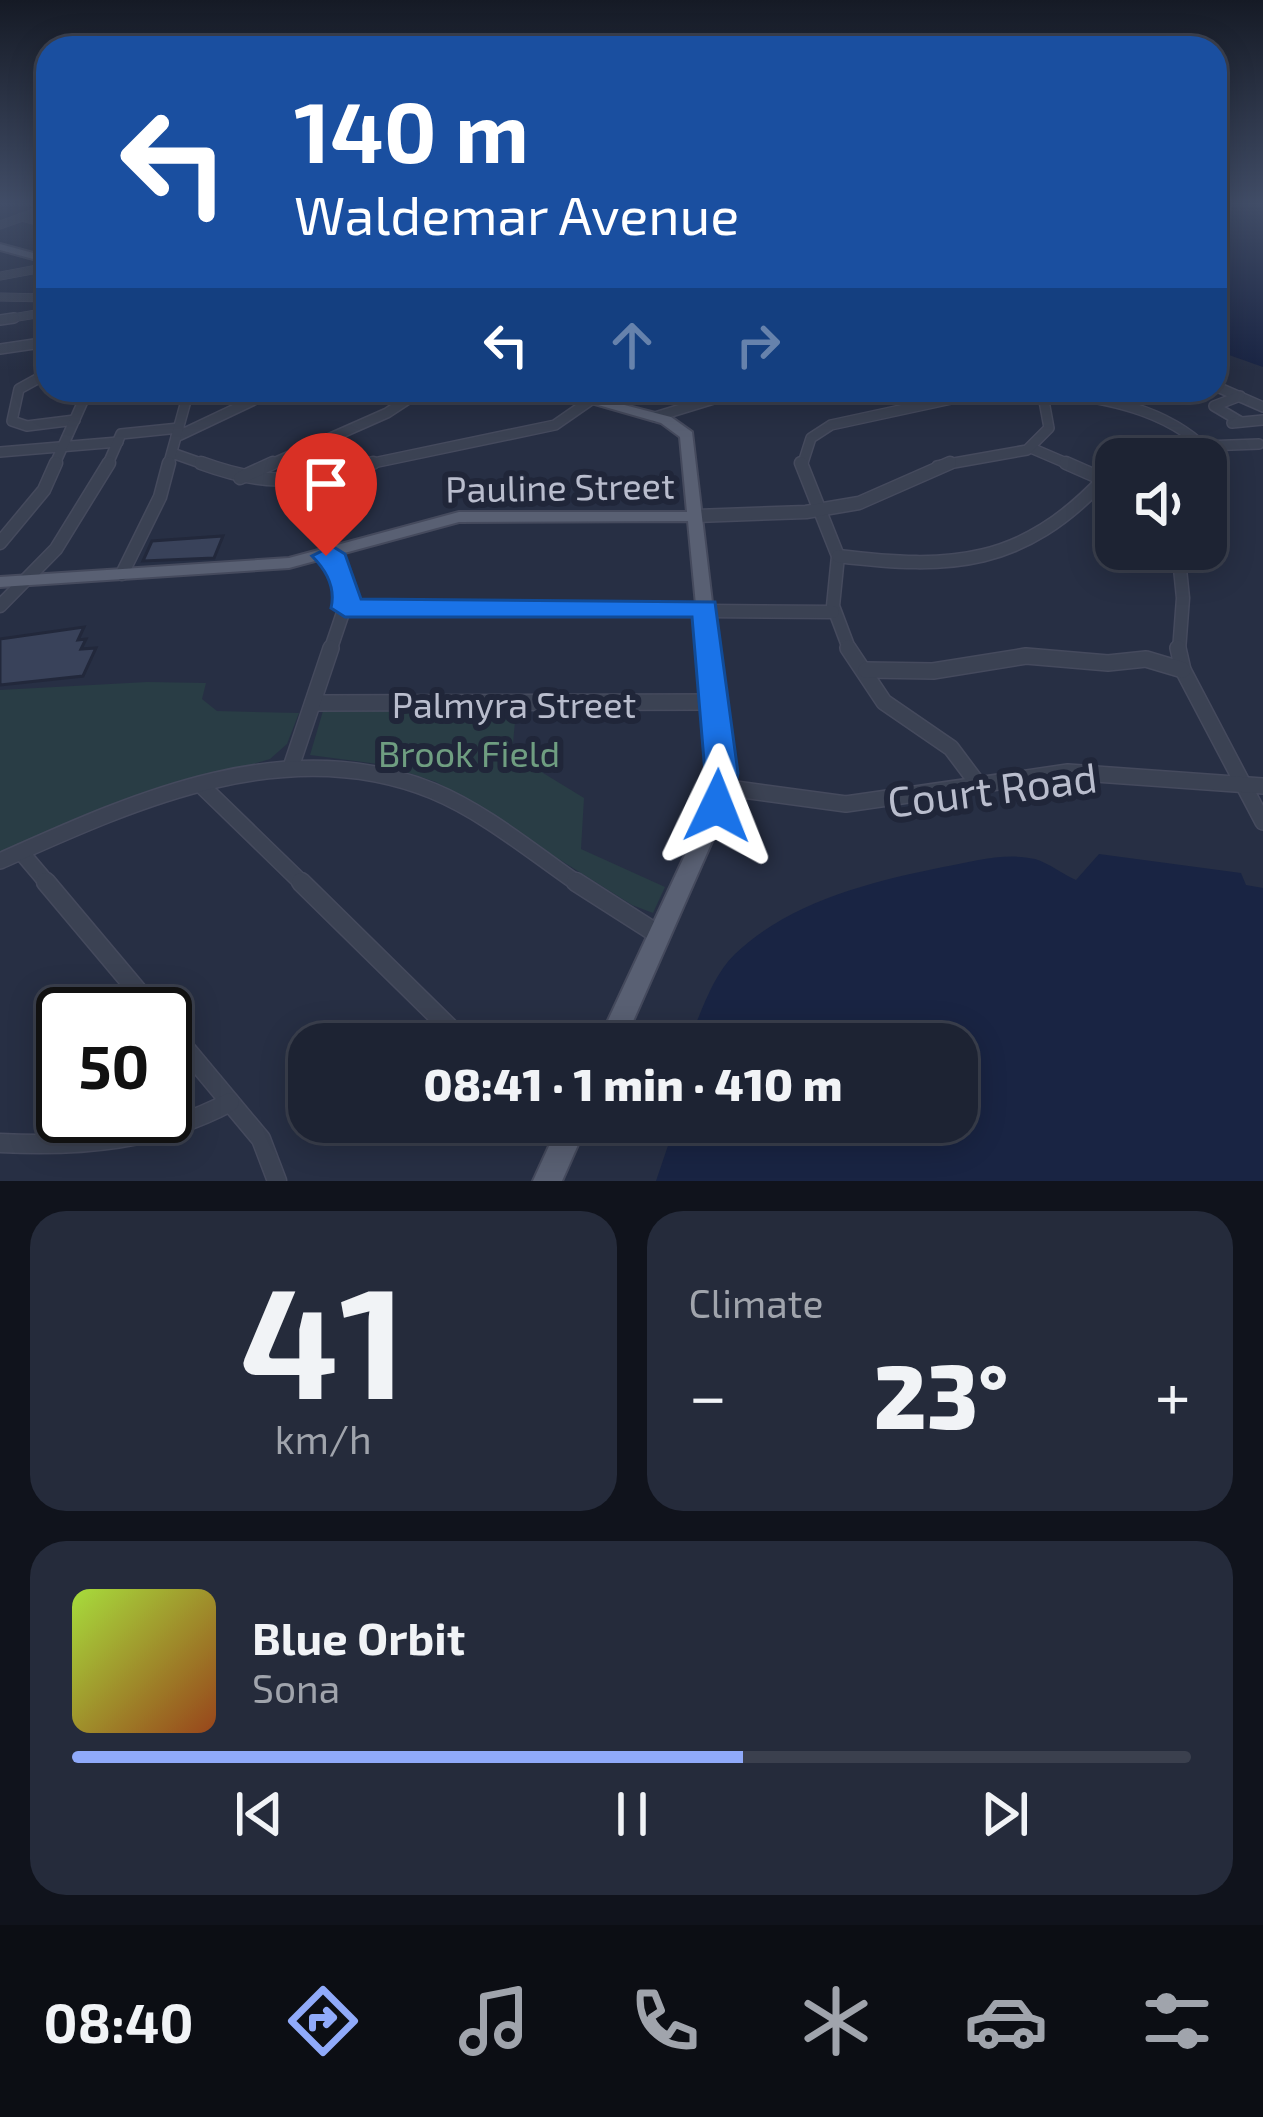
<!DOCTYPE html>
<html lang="en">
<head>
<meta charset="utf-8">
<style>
  :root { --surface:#1d2333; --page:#252b3b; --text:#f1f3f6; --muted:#a0a4ac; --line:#3b404e; --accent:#90aafa }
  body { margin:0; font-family:"Exo 2",sans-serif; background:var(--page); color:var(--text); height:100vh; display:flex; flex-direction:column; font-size:45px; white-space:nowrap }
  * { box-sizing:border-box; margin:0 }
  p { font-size:39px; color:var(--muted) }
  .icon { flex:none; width:66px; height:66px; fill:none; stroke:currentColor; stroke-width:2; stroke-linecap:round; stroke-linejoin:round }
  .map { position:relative; height:1181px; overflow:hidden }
  .details { display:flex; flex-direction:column; gap:30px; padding:30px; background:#10131c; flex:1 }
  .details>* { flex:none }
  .top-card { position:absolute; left:36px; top:36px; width:1191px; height:366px; border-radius:36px; box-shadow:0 6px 30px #0003,0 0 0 3px var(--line); background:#1a4fa0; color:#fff; overflow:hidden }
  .fabs { position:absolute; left:1095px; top:438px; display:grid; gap:24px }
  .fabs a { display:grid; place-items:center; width:132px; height:132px; border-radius:24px; background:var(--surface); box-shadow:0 6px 30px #0003,0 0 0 3px var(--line); font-size:60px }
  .speed { position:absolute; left:36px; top:987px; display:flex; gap:24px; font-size:60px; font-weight:700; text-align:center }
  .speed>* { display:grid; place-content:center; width:156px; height:156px; border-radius:50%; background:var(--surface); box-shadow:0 6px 30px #0003,0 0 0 3px var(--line); line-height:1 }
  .speed .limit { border:6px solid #111; border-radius:18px; background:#fff; color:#111 }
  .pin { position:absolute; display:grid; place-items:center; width:102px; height:102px; color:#fff; margin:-123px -51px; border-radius:50% 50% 50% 0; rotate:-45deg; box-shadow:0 0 12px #0007 }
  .pin .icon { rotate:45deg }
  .me { position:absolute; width:132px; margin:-66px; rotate:2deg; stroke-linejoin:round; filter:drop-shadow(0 0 9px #0008) }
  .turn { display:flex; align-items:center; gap:42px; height:252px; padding:0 60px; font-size:54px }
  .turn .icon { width:156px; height:156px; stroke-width:2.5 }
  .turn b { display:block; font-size:84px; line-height:102px }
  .lanes { display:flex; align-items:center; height:114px; padding:0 60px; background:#0003; justify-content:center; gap:60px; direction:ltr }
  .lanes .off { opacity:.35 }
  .big { font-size:90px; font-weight:800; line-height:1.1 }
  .details .tile { flex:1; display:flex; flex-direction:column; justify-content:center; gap:18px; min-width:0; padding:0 42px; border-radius:36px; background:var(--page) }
  .details .dial { align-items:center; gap:0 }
  .dial b { font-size:156px; line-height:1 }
  .song { display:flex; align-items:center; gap:36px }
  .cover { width:144px; height:144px; border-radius:18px; background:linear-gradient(135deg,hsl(80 70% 55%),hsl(20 70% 35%)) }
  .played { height:12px; border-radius:6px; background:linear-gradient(90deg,var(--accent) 60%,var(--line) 60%) }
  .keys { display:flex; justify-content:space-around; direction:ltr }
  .heat { display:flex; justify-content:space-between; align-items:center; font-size:66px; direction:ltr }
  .details .tiles { flex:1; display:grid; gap:30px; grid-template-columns:1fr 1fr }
  .tile:last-child { grid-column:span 2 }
  .trip { position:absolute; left:288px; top:1023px; width:690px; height:120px; border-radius:36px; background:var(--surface); box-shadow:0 6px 30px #0003,0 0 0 3px var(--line); font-weight:800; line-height:120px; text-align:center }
  .tabs { display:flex; height:192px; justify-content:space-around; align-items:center; background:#0c0e14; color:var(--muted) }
  .tabs .icon { width:84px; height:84px }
  .tabs .on { color:var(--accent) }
  .tabs b { font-size:54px; color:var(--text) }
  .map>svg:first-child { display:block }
  .green { fill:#293d45 }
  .water { fill:#192443 }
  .building { fill:#39425a; stroke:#22283b; stroke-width:3 }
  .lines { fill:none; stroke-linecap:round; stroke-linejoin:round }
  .minor-far4-casing { stroke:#454a5d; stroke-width:9 }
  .minor-far3-casing { stroke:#454a5d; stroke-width:12 }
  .minor-far2-casing { stroke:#454a5d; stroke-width:15 }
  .minor-far1-casing { stroke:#454a5d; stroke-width:18 }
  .minor-casing { stroke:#454a5d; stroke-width:21 }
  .major-casing { stroke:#454a5d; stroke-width:4 }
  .minor-far4 { stroke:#3b4253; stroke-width:8 }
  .minor-far3 { stroke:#3b4253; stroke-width:9 }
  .minor-far2 { stroke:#3b4253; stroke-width:12 }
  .minor-far1 { stroke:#3b4253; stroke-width:15 }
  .minor { stroke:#3b4253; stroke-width:18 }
  .major { fill:#596073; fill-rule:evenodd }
  .route { fill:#1a73e8; stroke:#114b97; stroke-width:3 }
  .labels { text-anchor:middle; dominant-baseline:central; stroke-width:12; stroke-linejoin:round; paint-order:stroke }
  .street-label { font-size:36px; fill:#b9bdcd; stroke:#202639 }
  .park-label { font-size:36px; fill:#6f9e81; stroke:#202639 }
  .near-street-label { font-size:42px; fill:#b9bdcd; stroke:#202639 }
</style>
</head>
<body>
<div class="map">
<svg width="1263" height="1181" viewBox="0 0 1263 1181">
  <rect width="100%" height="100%" fill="#272f44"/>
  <g class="green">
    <polygon points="147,682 206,683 202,699 217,711 299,713 287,744 270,759 115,806 0,854 0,690"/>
    <polygon points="323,711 516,711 512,754 584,798 581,849 665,887 653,913 632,905 436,782 385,765 310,755"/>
  </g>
  <g class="water">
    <polygon points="1215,204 1263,204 1263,367 1215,350"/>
    <path d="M1099 854 1241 873 1246 885 1263 888V1181H656L676 1122H957V1044H687C701 1015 711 977 735 954 791 901 870 882 943 867 972 862 1005 852 1035 859 1049 863 1062 874 1076 880Z"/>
  </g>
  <g class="building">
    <polygon points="223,536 214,558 143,561 152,541"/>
    <polygon points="84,627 78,640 86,639 81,649 96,648 83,676 0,685 0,639"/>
  </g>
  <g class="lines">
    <defs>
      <g id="minor-far4">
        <polyline points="21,217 48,224"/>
        <polyline points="0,225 48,208"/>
        <polyline points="0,276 48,267"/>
        <polyline points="0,297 48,298"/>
        <polyline points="0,320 48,312"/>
      </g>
      <g id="minor-far3">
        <polyline points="0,320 14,318"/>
        <polyline points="0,349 48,342"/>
        <polyline points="48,373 19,389 12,421 27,426 75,420"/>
        <polyline points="1215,386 1263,407"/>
        <polyline points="351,390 363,393"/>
        <polyline points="1240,396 1214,406 1241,422"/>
        <polyline points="655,417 743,390"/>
        <polyline points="1232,423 1263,420"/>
        <polyline points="176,437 275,390"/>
        <polyline points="1204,446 1259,444"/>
        <polyline points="1031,448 1073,466"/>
        <polyline points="0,452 118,442"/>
        <polyline points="172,453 209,466"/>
        <polyline points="54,466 88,390"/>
        <polyline points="107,466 121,434 179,428"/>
        <polyline points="168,466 189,390"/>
        <polyline points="267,466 387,413 422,390"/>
        <polyline points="359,466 555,425 591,400"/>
        <polyline points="802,466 811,438 831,425 993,390"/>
        <path d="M937 466 1027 450 1049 428 1042 390C1102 399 1162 406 1207 450L1206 466"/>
      </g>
      <g id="minor-far2">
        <path d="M201 463C275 490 299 479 373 463"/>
        <polyline points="801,463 838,556 833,606 850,651"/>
        <polyline points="1066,463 1116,485"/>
        <polyline points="1206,472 1206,463"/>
        <polyline points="240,478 273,463"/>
        <polyline points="696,516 806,512 859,503 950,463"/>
        <polyline points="0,543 44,490 56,463"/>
        <polyline points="1178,549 1183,598 1179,651"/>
        <path d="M838 556C952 570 1022 566 1104 479"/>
        <polyline points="122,574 160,497 169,463"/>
        <polyline points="0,606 56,549 109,463"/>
        <polyline points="345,608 833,612"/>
        <polyline points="330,651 347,601 332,554"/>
      </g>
      <g id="minor-far1">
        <polyline points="848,648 884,702 951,748 978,784"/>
        <polyline points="1178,648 1183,670 1263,822"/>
        <polyline points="866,670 933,671 1026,656 1108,663 1146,659 1183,670"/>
        <polyline points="313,703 715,702"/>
        <polyline points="291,767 331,648"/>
        <polyline points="202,786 304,885"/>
        <polyline points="721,787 846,804 1068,772 1263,786"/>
        <polyline points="21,852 49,885"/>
        <path d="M0 861C134 801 286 731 433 791 486 813 533 853 580 885"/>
      </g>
      <g id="minor">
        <polyline points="46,882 157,1014"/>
        <polyline points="301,882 466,1044"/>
        <polyline points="576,882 659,935"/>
        <polyline points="165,1024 261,1139 277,1181"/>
        <polyline points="548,1122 565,1139"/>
        <path d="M0 1143C81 1147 157 1141 230 1102"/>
      </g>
      <g id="major">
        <polygon points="0,244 48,257 48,263 0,250"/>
        <polygon points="546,390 566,390 671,417 692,432 732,773 725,812 623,1044 597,1044 705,812 712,773 688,521 459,522 289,568 0,587 0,577 289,558 459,512 687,512 680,437 661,423"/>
        <polygon points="560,1122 588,1122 562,1181 533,1181"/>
      </g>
    </defs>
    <use href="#minor-far4" class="minor-far4-casing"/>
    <use href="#minor-far3" class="minor-far3-casing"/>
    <use href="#minor-far2" class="minor-far2-casing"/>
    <use href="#minor-far1" class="minor-far1-casing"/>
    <use href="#minor" class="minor-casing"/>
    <use href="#major" class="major-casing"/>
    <use href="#minor-far4" class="minor-far4"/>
    <use href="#minor-far3" class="minor-far3"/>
    <use href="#minor-far2" class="minor-far2"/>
    <use href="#minor-far1" class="minor-far1"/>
    <use href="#minor" class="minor"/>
    <use href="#major" class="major"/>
  </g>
  <linearGradient id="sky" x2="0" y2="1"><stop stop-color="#151a25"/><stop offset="0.55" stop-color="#414d67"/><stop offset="1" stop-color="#414d67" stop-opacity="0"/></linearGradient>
  <rect width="1263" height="370" fill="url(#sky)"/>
  <path class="route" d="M332 546 345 554 361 599 715 602 738 773 730 816H705L700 806 705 773 692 617H345L331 608C336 587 325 569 312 556Z"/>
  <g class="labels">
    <g class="street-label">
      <text transform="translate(560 486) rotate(-1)">Pauline Street</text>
      <text x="514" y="703">Palmyra Street</text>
    </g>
    <g class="park-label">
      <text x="469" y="752">Brook Field</text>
    </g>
    <g class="near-street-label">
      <text transform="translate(992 788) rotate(-7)">Court Road</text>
    </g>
  </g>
</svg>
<div class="fabs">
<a><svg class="icon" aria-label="sound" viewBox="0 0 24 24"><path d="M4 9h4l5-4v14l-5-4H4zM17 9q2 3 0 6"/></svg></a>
</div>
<div class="speed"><div class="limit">50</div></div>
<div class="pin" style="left:326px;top:556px;background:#d93025"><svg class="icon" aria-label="arrive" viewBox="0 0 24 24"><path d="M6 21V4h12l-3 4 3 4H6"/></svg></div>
<svg class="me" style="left:717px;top:806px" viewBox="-20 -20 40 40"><path d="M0-17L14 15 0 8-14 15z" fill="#1a73e8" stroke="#fff" stroke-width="4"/></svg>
<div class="trip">08:41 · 1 min · 410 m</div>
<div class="top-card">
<div class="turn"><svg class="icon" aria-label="left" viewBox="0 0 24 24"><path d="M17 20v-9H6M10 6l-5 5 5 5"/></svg><div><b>140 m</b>Waldemar Avenue</div></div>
<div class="lanes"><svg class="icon" aria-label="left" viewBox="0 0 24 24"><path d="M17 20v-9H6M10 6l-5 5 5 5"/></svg><svg class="icon off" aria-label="ahead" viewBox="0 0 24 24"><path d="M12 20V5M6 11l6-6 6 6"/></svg><svg class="icon off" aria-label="right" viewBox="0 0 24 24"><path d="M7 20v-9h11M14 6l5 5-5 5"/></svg></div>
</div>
</div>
<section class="details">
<div class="tiles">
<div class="tile dial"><b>41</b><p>km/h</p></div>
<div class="tile"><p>Climate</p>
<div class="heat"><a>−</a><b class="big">23°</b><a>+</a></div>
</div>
<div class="tile">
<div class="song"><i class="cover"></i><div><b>Blue Orbit</b><p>Sona</p></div></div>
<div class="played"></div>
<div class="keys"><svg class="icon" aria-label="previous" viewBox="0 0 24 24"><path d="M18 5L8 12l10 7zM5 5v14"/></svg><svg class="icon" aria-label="pause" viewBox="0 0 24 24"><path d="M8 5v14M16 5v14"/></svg><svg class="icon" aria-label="next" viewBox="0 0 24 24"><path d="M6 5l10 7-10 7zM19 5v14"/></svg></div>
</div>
</div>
</section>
<nav class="tabs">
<b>08:40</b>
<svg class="icon on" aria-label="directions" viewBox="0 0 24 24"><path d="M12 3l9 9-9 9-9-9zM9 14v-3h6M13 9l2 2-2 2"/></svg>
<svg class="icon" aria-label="music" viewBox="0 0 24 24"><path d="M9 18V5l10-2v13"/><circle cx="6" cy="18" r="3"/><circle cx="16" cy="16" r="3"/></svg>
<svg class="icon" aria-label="phone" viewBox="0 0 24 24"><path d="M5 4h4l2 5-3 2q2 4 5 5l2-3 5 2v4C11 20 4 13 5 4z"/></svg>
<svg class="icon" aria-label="climate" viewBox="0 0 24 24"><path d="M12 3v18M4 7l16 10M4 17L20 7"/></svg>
<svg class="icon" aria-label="car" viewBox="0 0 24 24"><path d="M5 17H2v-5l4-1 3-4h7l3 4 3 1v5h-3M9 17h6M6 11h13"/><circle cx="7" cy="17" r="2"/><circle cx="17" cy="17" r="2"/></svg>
<svg class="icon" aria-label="filters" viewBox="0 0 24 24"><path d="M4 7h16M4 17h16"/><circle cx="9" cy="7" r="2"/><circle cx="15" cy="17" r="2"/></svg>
</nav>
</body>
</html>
